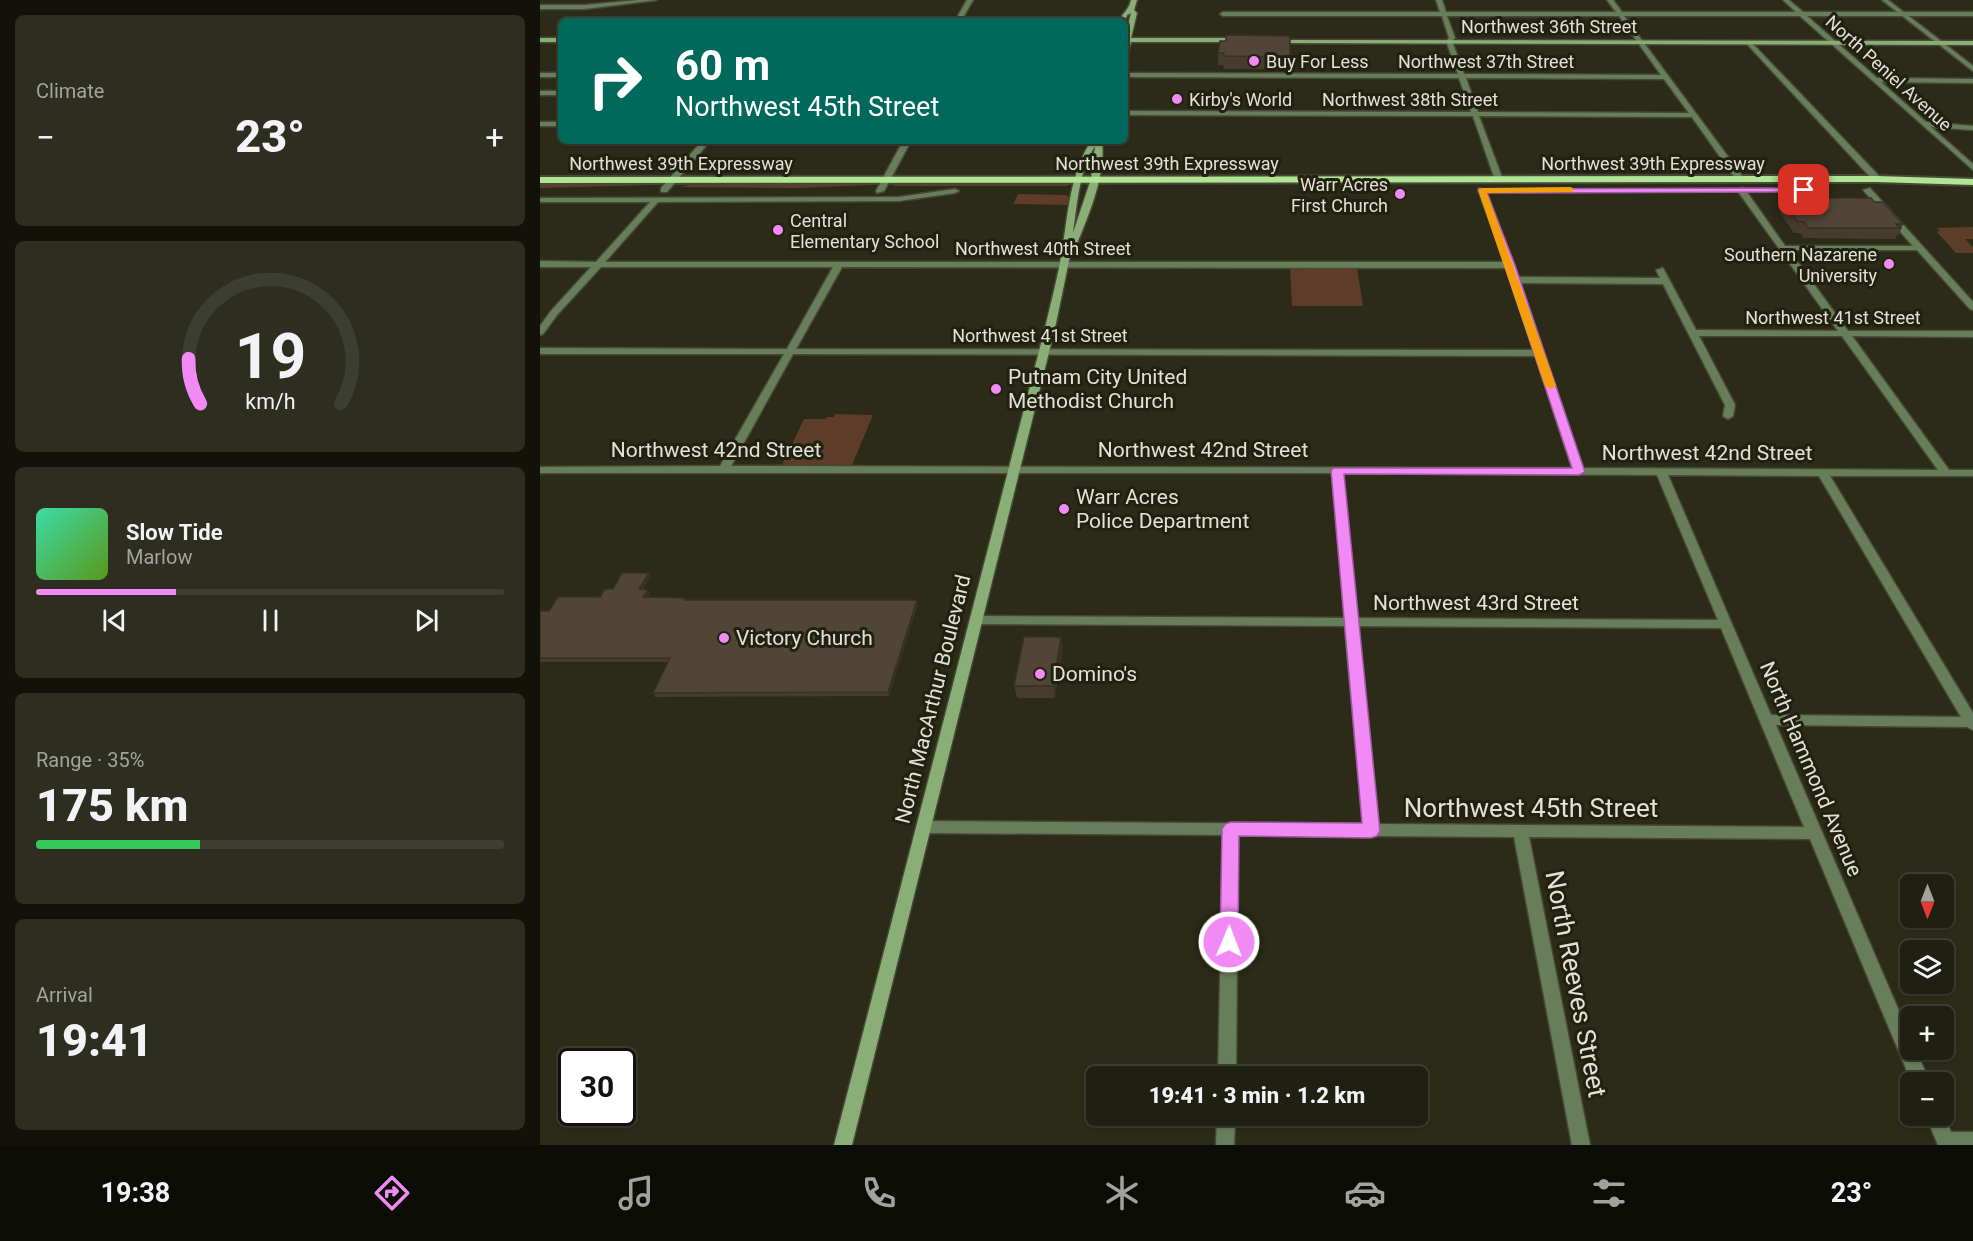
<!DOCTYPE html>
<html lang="en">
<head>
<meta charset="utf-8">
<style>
  :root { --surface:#202012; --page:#2d2d20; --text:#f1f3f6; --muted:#a2a39f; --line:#3d3e32; --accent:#f18af4 }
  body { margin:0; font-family:Roboto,sans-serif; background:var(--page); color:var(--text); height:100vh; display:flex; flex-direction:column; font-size:22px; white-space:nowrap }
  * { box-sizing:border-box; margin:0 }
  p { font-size:20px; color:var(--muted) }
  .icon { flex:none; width:33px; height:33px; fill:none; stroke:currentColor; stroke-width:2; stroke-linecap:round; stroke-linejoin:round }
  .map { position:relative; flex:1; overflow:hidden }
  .panel { display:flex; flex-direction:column; gap:15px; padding:15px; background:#12120a; width:540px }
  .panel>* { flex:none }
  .top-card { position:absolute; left:18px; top:18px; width:570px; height:126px; border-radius:9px; box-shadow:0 2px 4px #0004,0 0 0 2px var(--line); background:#00695c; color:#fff; overflow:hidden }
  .needle { width:39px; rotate:180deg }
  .fabs { position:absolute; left:1360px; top:874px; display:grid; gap:12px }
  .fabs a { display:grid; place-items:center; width:54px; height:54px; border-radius:9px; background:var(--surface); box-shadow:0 2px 4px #0004,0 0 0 2px var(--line); font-size:30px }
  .speed { position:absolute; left:18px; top:1048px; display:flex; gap:12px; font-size:30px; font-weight:700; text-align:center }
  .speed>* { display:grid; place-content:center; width:78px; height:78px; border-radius:50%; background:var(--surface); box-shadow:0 2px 4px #0004,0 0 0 2px var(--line); line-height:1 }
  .speed .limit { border:3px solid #111; border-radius:9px; background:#fff; color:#111 }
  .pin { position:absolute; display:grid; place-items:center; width:51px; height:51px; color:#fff; margin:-26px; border-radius:12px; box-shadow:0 3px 9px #0006 }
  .me { position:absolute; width:66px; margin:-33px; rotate:1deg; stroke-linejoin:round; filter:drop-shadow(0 0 4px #0008) }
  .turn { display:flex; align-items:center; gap:21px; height:126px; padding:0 18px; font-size:27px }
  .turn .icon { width:78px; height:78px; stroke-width:2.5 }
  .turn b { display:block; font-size:42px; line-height:51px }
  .big { font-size:45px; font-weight:800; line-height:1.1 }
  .panel .tile { flex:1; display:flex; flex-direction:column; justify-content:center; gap:9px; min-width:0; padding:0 21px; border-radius:9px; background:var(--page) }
  .panel .dial { align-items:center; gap:0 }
  .dial svg { height:156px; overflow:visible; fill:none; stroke:var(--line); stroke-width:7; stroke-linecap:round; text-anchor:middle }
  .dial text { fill:var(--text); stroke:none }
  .song { display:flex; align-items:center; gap:18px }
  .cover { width:72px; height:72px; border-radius:9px; background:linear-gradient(135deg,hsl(160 70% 55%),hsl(90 70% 35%)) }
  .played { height:6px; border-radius:3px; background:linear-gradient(90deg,var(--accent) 30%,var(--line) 30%) }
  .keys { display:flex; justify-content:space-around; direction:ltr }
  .heat { display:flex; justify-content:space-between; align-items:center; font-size:33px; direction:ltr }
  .charge { height:9px; border-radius:4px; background:linear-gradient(90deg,#34c759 35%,var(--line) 0) }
  .trip { position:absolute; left:546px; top:1066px; width:342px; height:60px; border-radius:9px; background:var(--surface); box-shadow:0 2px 4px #0004,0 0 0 2px var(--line); font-weight:800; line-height:60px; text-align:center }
  .tab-bar { display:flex; height:96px; justify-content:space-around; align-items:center; background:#0d0d07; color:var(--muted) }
  .tab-bar .icon { width:42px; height:42px }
  .tab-bar .selected { color:var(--accent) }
  .tab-bar b { font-size:27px; color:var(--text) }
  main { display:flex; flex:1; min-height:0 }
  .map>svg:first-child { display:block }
  .green { fill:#5d3c29 }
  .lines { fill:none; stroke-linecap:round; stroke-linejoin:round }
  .minor-casing { stroke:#484836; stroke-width:3 }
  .tertiary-casing { stroke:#484836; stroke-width:3 }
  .secondary-casing { stroke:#484836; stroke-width:3 }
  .trunk-casing { stroke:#484836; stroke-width:4 }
  .minor { fill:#677e5b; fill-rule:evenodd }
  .tertiary { fill:#677e5b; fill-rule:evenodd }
  .secondary { fill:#89af76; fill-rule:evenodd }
  .trunk { fill:#afe593; fill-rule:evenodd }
  .wall { fill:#463c2e }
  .shaded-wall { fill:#393125 }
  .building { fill:#514635; stroke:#393125; stroke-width:1.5 }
  .route { fill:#f18af4; stroke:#9d5a9f; stroke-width:1.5 }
  .slow { fill:#f59e0b }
  .poi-dot { fill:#f18af4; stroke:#21210f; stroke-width:2 }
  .labels { text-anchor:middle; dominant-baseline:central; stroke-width:6; stroke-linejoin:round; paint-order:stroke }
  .far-street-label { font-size:18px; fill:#e1e1d5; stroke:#21210f }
  .far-poi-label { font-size:18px; fill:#e1e1d5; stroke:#21210f; text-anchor:start }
  .poi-label { font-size:21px; fill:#e1e1d5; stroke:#21210f; text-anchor:start }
  .street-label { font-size:21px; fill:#e1e1d5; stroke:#21210f }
  .near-street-label { font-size:26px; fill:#e1e1d5; stroke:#21210f }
</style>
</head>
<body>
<main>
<section class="panel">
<div class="tile"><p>Climate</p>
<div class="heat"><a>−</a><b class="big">23°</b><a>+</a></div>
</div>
<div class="tile dial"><svg viewBox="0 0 100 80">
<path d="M14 69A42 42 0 1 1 86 69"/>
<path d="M14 69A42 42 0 0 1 8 46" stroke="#f18af4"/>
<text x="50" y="56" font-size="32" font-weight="700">19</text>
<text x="50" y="72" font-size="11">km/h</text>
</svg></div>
<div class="tile">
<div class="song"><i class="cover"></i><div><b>Slow Tide</b><p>Marlow</p></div></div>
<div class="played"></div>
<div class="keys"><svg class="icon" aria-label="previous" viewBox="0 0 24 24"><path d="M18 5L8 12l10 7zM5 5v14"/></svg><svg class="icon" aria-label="pause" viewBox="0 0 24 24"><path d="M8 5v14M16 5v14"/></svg><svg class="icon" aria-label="next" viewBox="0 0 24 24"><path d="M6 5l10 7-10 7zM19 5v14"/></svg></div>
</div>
<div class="tile"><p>Range · 35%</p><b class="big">175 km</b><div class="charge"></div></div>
<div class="tile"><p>Arrival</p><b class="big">19:41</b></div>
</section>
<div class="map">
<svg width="1433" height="1145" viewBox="0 0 1433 1145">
  <rect width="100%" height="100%" fill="#2b2b18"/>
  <g class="green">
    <polygon points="0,183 111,183 116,185 0,188"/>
    <polygon points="223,183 327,183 334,185 260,188 141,187 149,185"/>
    <polygon points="359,183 527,183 532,184 526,186 352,186"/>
    <polygon points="478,194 526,195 529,197 528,205 473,204"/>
    <polygon points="1428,227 1433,227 1433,239 1425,239 1433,247 1433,253 1416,253 1397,232 1400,231 1397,228"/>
    <polygon points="817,267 823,306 752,306 750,268"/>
    <polygon points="295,414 333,415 312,465 242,465 264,419 285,419 287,417 294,417"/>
  </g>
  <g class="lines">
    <defs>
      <g id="minor">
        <polygon points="98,0 117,0 45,9 0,9 0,5 45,5"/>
        <polygon points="427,0 433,0 421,21 415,21"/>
        <path d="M896 0H902L906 12H1076L1067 0H1073L1082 12H1256L1243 0H1249L1263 12H1433V16H1267L1337 78 1433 79V83L1341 82 1386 122 1433 126V130L1391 127 1433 164V170L1260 16H1084L1203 177 1204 179 1200 181H1197L1152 117 939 116 963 180 959 182 955 180 933 116 585 115V111L931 112 919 78 585 77V73L918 74 906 41 909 38 902 16H683L680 14 683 12H900ZM907 16H1079L1121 75 924 74 912 41 915 38ZM926 78 1124 79 1149 113 938 112Z"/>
        <polygon points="1206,41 1210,41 1340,177 1340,181 1334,181 1206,43"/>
        <rect x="0" y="73" width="21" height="4"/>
        <rect x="0" y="91" width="21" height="4"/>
        <rect x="0" y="122" width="21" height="4"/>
        <polygon points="162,141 170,141 127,192 121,192 121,188"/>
        <polygon points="363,141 371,141 344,191 337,193 336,191"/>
        <path d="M939 188 946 190 978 277 1120 278 1116 270 1123 268 1156 330 1298 331 1197 190 1201 188H1204L1245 246H1373L1323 190 1330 188 1433 302V310L1430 309 1377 250H1249L1308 331H1433V337L1312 336 1409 470H1433V476H1290L1433 713V730L1427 727 1236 725 1371 1039V1050H1376L1390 1083H1372L1270 839 989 837 1050 1145H1032L974 837 698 835 696 1077H678L683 835 384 833 379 831 377 827 379 823 384 821 823 824 805 626 436 624 430 620 436 616 805 618 792 473H0V467L180 466 244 354H0V348L247 349 293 267H61L17 315 3 334 0 335V326L11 311 51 267H0V261L56 262 110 202H0V198L359 197 415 189 419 191 415 193 359 201 118 202 65 262H965L938 190ZM302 267 967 268 994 350 256 349ZM980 283 1123 284 1185 405 1183 416 1188 419 1193 416 1195 405 1159 336H1302L1398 470 1043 468ZM253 354 996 356 1032 468 191 466ZM803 473 1117 475 1178 620 817 618ZM1128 475 1279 476 1421 717 1231 715ZM818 626 1181 628 1264 827 838 824Z"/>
        <polygon points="677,1116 695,1116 694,1145 676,1145"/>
        <polygon points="1386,1116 1404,1116 1411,1132 1433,1132 1433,1145 1398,1145"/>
      </g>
      <polygon id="tertiary" points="1342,0 1348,0 1433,66 1433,71"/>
      <g id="secondary">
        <path d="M591 0H597L594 10 597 13 591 38H701L704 40 701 42H591L588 53 585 55V38L591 13 587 15 585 21H579C583 13 589 9 591 0Z"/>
        <rect x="0" y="38" width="21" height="4"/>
        <polygon points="731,40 1433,41 1433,45 733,43"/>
        <path d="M551 141H562C566 177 548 216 535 249L531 251 515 328 312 1145H294L505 328C511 302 518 277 522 251 528 214 530 174 551 141ZM555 146 551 179 533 233C537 205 539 171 555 146Z"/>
      </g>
      <polygon id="trunk" points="1337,176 1433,179 1433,185 1337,182 0,183 0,177"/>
    </defs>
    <use href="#minor" class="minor-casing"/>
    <use href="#tertiary" class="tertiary-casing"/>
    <use href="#secondary" class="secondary-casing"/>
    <use href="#trunk" class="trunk-casing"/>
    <use href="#minor" class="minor"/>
    <use href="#tertiary" class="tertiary"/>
    <use href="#secondary" class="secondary"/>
    <use href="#trunk" class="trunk"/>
  </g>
  <g class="wall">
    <polygon points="750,36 749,69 684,69 683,65 678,65 678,53"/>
    <polygon points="1244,198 1363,224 1359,235 1357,235 1355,239 1264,238 1260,233 1254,233 1240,213"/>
    <polygon points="109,573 111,577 103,589 110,594 107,597 145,598 146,600 378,604 349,696 115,697 113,693 128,662 0,662 0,611 9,611 60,597 73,589"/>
    <polygon points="523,650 515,698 477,698 474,686"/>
  </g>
  <g class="shaded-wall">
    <polygon points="109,573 111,577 101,593 99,589"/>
    <polygon points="108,590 110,594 105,601 103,597"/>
    <polygon points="377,600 378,604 349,696 348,692"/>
    <polygon points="521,637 523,650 515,698 513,686"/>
  </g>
  <g class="building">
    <polygon points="686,35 750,36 750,57 683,56 684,53 678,53 680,41 686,41"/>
    <polygon points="1244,198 1331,198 1334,202 1343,202 1363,224 1356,224 1360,228 1268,228 1264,222 1258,222 1243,202 1248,203"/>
    <polygon points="82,573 109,573 99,589 108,590 103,597 145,598 144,600 377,600 348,692 113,693 130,658 0,658 0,611 9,611 18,597 60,597 65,589 73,589"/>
    <polygon points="484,637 521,637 513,686 474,686"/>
  </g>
  <polygon class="route" points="1264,188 1267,188 1267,192 947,193 975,265 1045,472 1039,475 804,474 840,831 837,836 831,838 699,836 698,942 695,948 689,950 682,948 680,942 682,829 685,824 691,822 822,823 791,471 793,468 1032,468 939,189"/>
  <polygon class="slow" points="1030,187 1033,188 1033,192 947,193 1016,386 1011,389 1005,386 938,190 942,188"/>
  <g class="poi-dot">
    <circle cx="714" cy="61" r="6"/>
    <circle cx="637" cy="99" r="6"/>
    <circle cx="860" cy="194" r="6"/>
    <circle cx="238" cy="230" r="6"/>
    <circle cx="1349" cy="264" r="6"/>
    <circle cx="456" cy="389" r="6"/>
    <circle cx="524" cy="509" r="6"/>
    <circle cx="184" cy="638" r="6"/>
    <circle cx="500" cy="674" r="6"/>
  </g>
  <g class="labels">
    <g class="far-street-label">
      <text x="1009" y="26">Northwest 36th Street</text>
      <text x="946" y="61">Northwest 37th Street</text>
      <text transform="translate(1349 73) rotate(42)">North Peniel Avenue</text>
      <text x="870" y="99">Northwest 38th Street</text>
      <text x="141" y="163">Northwest 39th Expressway</text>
      <text x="627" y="163">Northwest 39th Expressway</text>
      <text x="1113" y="163">Northwest 39th Expressway</text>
      <text x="503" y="248">Northwest 40th Street</text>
      <text x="1293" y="317">Northwest 41st Street</text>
      <text x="500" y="335">Northwest 41st Street</text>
    </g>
    <g class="far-poi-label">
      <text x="726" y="61">Buy For Less</text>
      <text x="649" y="99">Kirby's World</text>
      <text x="848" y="184" text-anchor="end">Warr Acres<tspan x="848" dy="21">First Church</tspan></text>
      <text x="250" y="220">Central<tspan x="250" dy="21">Elementary School</tspan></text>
      <text x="1337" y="254" text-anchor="end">Southern Nazarene<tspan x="1337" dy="21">University</tspan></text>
    </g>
    <g class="poi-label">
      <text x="468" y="377">Putnam City United<tspan x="468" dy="24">Methodist Church</tspan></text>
      <text x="536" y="497">Warr Acres<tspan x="536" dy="24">Police Department</tspan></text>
      <text x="196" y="638">Victory Church</text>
      <text x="512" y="674">Domino's</text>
    </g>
    <g class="street-label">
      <text x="176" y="450">Northwest 42nd Street</text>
      <text x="663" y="450">Northwest 42nd Street</text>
      <text x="1167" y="453">Northwest 42nd Street</text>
      <text x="936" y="603">Northwest 43rd Street</text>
      <text transform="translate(393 699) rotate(-76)">North MacArthur Boulevard</text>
      <text transform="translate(1271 769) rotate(67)">North Hammond Avenue</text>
    </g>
    <g class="near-street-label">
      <text x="991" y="808">Northwest 45th Street</text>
      <text transform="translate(1036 984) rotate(79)">North Reeves Street</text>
    </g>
  </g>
</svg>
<div class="fabs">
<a><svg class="needle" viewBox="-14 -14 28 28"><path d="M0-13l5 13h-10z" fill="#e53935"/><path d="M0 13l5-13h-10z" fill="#a2a39f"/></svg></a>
<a><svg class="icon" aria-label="layers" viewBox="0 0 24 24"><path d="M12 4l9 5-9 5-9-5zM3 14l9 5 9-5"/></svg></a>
<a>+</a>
<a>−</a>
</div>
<div class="speed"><div class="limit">30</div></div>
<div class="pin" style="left:1264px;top:190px;background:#d93025"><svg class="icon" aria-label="arrive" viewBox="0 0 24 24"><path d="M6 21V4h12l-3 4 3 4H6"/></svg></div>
<svg class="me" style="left:689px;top:942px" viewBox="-20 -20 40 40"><circle r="17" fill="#f18af4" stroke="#fff" stroke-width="3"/><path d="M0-11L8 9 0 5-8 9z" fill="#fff"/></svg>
<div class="trip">19:41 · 3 min · 1.2 km</div>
<div class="top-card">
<div class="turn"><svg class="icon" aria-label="right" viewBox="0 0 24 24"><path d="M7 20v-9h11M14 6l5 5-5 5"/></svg><div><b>60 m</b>Northwest 45th Street</div></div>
</div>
</div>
</main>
<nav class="tab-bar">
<b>19:38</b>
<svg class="icon selected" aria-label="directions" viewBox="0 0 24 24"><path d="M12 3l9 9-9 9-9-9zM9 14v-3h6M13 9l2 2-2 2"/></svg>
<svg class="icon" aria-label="music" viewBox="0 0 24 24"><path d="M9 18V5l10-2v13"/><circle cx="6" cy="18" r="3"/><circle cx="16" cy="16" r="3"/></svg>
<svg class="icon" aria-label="phone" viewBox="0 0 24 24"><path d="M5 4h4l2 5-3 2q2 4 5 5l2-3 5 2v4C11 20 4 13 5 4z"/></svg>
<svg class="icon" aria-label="climate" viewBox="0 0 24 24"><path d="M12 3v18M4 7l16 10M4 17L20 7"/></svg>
<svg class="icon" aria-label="car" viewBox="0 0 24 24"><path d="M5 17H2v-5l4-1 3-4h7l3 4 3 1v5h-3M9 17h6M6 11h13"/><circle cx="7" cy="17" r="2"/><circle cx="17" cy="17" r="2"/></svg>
<svg class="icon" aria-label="filters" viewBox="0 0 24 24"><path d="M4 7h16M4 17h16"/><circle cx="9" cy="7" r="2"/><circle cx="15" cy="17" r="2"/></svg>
<b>23°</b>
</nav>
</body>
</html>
